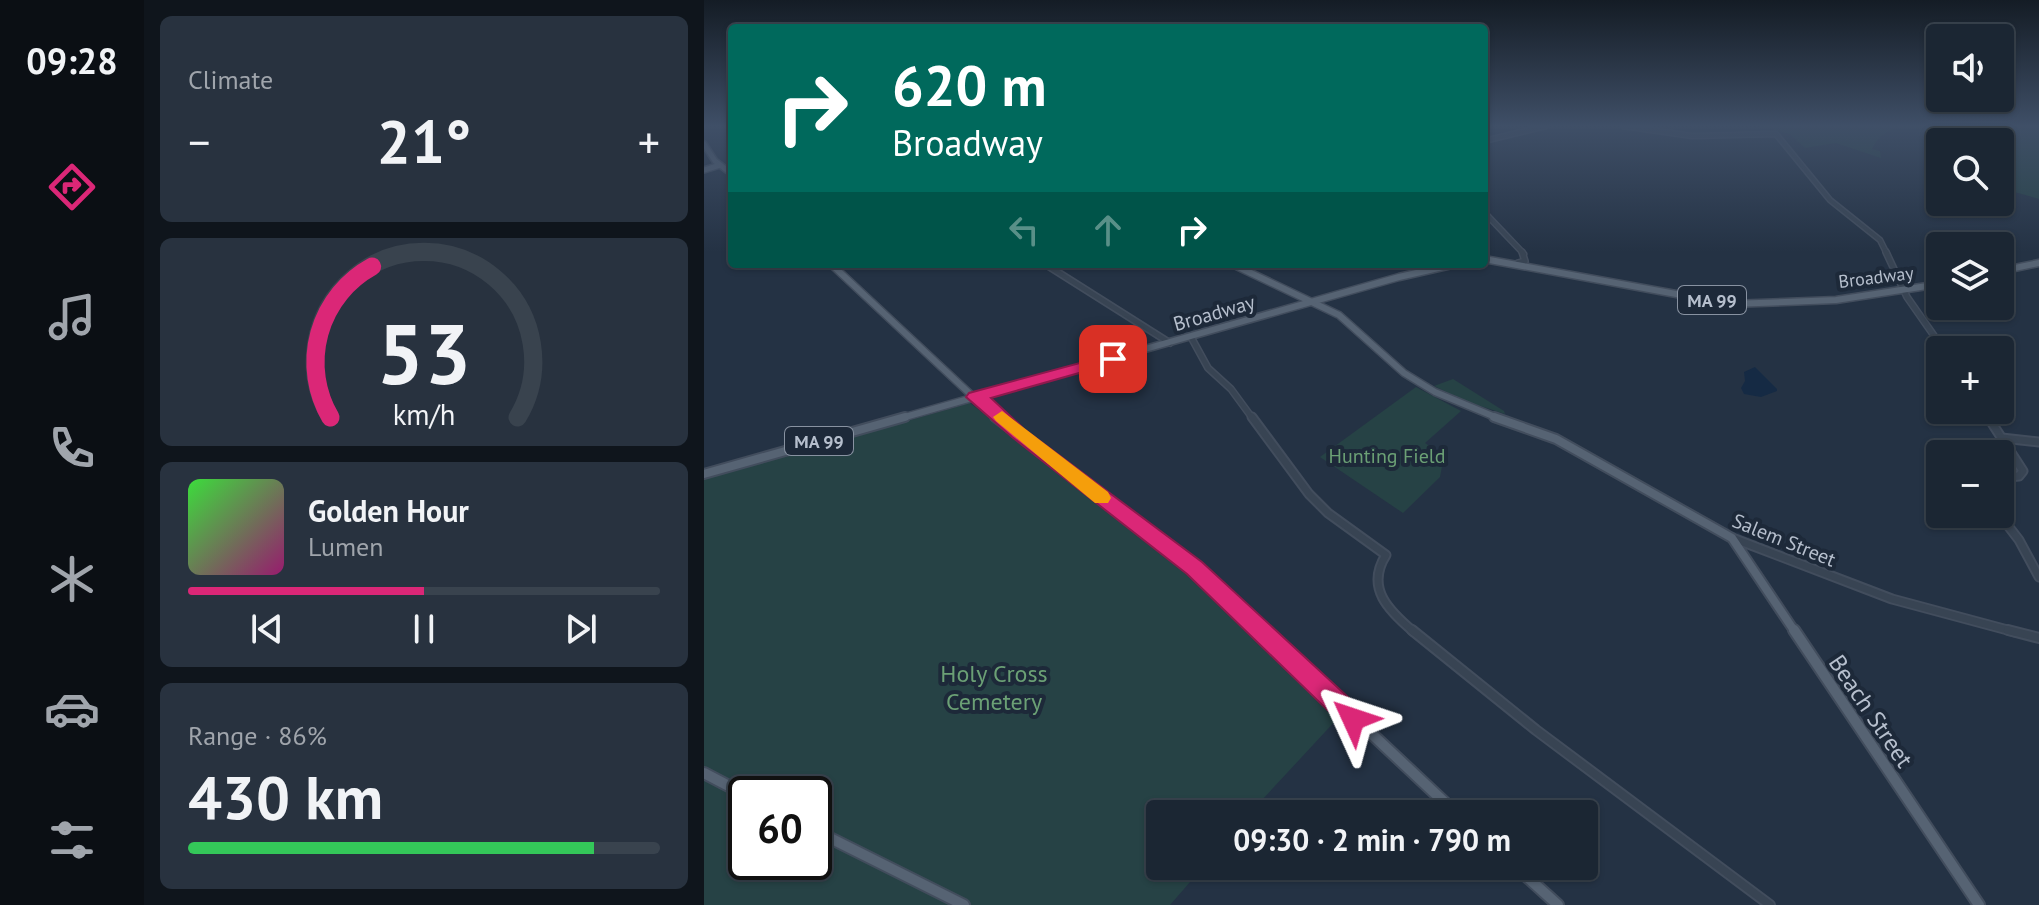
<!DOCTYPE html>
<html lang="en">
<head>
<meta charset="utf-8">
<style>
  :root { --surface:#1b2633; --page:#28323f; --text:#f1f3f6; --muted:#a0a5ac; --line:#39434e; --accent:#db2777 }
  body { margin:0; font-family:"PT Sans",sans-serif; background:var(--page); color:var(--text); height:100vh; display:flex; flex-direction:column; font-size:30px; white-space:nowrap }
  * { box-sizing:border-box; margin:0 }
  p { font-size:26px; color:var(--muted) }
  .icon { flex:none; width:44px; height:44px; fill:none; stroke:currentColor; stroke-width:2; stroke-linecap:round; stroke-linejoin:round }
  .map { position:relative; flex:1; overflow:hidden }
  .panel { display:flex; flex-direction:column; gap:16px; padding:16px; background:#0f151c; width:560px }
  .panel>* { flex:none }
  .hud { position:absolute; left:24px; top:24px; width:760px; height:244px; border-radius:8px; box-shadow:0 2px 6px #0004,0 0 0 2px var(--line); background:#00695c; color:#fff; overflow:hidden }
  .controls { position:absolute; left:1222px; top:24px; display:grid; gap:16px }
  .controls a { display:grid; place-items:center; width:88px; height:88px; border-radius:8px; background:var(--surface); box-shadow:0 2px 6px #0004,0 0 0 2px var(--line); font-size:40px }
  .speed { position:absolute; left:24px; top:776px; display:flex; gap:16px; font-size:40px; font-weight:700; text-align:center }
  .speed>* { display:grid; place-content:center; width:104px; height:104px; border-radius:50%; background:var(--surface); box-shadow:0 2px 6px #0004,0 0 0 2px var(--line); line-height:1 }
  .speed .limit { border:4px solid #111; border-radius:12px; background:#fff; color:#111 }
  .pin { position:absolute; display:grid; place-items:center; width:68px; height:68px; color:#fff; margin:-34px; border-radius:16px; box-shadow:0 4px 12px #0006 }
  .me { position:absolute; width:88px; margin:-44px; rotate:312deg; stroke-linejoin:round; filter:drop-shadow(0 0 6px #0008) }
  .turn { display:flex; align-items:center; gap:28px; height:168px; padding:0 32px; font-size:36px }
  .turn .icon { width:104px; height:104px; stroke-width:2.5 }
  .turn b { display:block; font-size:56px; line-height:68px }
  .lanes { display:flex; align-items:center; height:76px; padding:0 32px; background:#0003; justify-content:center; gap:40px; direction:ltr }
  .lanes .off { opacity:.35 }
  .big { font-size:60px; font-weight:600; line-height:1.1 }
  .panel .card { flex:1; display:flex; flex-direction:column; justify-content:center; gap:12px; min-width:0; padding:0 28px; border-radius:12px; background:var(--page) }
  .panel .dial { align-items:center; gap:0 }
  .dial svg { height:208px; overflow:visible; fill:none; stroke:var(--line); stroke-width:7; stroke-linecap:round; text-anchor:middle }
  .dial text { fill:var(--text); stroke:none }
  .song { display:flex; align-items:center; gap:24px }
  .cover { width:96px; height:96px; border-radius:12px; background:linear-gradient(135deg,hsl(120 70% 55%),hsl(320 70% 35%)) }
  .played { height:8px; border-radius:4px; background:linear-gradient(90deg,var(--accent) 50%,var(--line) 50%) }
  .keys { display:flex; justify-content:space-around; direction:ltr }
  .heat { display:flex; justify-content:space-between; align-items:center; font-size:44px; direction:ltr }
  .charge { height:12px; border-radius:6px; background:linear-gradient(90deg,#34c759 86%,var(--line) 0) }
  .trip { position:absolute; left:442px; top:800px; width:452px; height:80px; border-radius:8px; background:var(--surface); box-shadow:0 2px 6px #0004,0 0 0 2px var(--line); font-weight:600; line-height:80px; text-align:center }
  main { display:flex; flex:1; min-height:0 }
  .menu { display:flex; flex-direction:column; width:144px; justify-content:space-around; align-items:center; background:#0b0f14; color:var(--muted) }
  .menu .icon { width:56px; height:56px }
  .menu .active { color:var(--accent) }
  .menu b { font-size:36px; color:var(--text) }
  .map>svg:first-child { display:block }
  .green { fill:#264245; fill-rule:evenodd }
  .water { fill:#152a44 }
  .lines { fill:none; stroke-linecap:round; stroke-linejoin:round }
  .minor-far3-casing { stroke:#424d5d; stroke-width:7 }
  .minor-far2-casing { stroke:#424d5d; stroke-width:8 }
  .minor-far1-casing { stroke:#424d5d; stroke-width:11 }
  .minor-casing { stroke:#424d5d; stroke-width:12 }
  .major-far3-casing { stroke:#424d5d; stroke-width:8 }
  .major-far2-casing { stroke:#424d5d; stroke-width:9 }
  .major-far1-casing { stroke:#424d5d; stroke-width:12 }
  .major-casing { stroke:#424d5d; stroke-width:14 }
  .minor-far3 { stroke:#384453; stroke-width:4 }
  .minor-far2 { stroke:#384453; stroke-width:5 }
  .minor-far1 { stroke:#384453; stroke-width:7 }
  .minor { stroke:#384453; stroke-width:8 }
  .major-far3 { stroke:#566373; stroke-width:5 }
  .major-far2 { stroke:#566373; stroke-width:6 }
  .major-far1 { stroke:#566373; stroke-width:8 }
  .major { stroke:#566373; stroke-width:10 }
  .route { fill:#db2777; stroke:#8e194d; stroke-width:2 }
  .slow { fill:#f59e0b }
  .labels { text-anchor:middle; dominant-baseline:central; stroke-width:8; stroke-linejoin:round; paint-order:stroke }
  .far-street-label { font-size:18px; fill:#b6bfcd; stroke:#1d2939 }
  .shield { fill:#1d2939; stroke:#8892a1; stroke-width:2 }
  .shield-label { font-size:18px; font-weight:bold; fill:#b6bfcd }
  .street-label { font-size:20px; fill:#b6bfcd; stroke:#1d2939 }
  .park-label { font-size:20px; fill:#6ba075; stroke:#1d2939 }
  .near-park-label { font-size:24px; fill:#6ba075; stroke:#1d2939 }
  .near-street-label { font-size:24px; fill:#b6bfcd; stroke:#1d2939 }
</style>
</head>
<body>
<main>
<nav class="menu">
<b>09:28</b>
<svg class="icon active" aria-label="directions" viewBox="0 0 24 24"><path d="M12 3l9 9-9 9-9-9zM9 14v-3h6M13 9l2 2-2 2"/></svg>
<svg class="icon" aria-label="music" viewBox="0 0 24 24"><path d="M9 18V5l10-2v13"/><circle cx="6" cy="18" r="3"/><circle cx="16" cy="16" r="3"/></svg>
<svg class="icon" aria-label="phone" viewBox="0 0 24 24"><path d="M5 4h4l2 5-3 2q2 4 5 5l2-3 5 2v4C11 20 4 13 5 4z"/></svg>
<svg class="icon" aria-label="climate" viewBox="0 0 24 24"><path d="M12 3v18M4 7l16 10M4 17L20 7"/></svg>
<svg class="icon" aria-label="car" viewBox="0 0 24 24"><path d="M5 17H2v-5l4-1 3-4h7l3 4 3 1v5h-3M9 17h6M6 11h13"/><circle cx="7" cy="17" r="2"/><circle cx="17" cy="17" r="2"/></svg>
<svg class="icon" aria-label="filters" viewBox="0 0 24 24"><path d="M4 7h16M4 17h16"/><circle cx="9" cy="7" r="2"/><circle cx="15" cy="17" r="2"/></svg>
</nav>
<section class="panel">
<div class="card"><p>Climate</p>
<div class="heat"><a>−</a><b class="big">21°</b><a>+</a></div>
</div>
<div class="card dial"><svg viewBox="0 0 100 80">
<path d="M14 69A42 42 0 1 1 86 69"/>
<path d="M14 69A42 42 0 0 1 30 11" stroke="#db2777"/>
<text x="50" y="56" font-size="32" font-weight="700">53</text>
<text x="50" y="72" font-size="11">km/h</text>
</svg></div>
<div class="card">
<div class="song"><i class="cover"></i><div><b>Golden Hour</b><p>Lumen</p></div></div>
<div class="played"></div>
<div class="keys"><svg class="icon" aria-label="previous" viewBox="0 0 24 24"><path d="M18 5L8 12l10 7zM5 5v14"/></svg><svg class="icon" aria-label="pause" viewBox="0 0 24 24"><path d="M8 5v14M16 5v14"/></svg><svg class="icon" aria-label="next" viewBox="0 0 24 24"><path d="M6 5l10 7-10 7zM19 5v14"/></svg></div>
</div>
<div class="card"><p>Range · 86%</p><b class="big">430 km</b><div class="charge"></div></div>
</section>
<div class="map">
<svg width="1335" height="905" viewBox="0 0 1335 905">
  <rect width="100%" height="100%" fill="#243244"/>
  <g class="green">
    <path d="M1054 126H1335V199L1300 189 1296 185V142H1256L1252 138C1222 131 1184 114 1168 149L1176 151 1177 158 1132 143 1101 148 1086 134Z"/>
    <polygon points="749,379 800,411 801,414 761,401 730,386"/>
    <polygon points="712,387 757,411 721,443 740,456 736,477 699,513 616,457"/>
    <path d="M266 403 474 562 505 589 634 718 545 814H456V866H500L466 905H0V479ZM42 794H110V862H42Z"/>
  </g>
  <polygon class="water" points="1051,367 1073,389 1073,391 1057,397 1040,394 1037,388 1041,381 1040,372"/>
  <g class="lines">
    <defs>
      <g id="minor-far3">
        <polyline points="919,126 988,136 1072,134 1126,200 1176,240 1183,254"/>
        <polyline points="780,141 842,126"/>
        <polyline points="780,212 820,254"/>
      </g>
      <g id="minor-far2">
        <polyline points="1182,252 1203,297 1240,350"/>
        <polyline points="814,263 821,261 818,252"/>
        <polyline points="341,264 466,343"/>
        <polyline points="487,337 504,368 527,389 549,419"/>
        <polyline points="1279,410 1285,419"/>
      </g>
      <g id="minor-far1">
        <path d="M548 417 605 494 624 513 682 555C661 588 685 611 710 632"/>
        <polyline points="1284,417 1319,471 1315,476 1296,478"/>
        <polyline points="1298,438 1335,442"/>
        <polyline points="1295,514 1315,540 1335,577"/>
        <polyline points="1031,539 1188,599 1311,632"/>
      </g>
      <g id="minor">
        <polyline points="708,630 832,730 1066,905"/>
        <polyline points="1304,630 1335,638"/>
      </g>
      <g id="major-far3">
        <polyline points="0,144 11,161 28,174"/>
        <polyline points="0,170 16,165"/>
      </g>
      <g id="major-far2">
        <polyline points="780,259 1027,304 1132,300 1236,284"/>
        <polyline points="127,264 293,419"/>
        <polyline points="528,264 635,315 700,373 731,392 796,419"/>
        <polyline points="1296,271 1335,263"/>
        <polyline points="271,397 298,417"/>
        <polyline points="194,419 695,277 752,264"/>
      </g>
      <g id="major-far1">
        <polyline points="291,417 491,568 559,632"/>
        <polyline points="790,417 852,439 1028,538 1091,632"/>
        <polyline points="0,474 201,417"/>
      </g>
      <g id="major">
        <polyline points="557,630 753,814"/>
        <polyline points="1090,630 1275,905"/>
        <polyline points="0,773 42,795"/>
        <polyline points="110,830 260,905"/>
        <polyline points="811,866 854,905"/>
      </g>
    </defs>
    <use href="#minor-far3" class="minor-far3-casing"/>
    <use href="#minor-far2" class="minor-far2-casing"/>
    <use href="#minor-far1" class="minor-far1-casing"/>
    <use href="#minor" class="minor-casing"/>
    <use href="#major-far3" class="major-far3-casing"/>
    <use href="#major-far2" class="major-far2-casing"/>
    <use href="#major-far1" class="major-far1-casing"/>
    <use href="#major" class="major-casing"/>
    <use href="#minor-far3" class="minor-far3"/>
    <use href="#minor-far2" class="minor-far2"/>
    <use href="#minor-far1" class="minor-far1"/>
    <use href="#minor" class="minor"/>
    <use href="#major-far3" class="major-far3"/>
    <use href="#major-far2" class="major-far2"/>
    <use href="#major-far1" class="major-far1"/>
    <use href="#major" class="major"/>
  </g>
  <linearGradient id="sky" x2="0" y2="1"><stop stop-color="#141c25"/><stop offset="0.5" stop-color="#3f4f67"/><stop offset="1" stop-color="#3f4f67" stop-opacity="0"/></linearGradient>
  <rect width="1335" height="252" fill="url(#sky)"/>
  <polygon class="route" points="409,354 417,359 414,362 287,398 320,429 498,562 658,710 662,719 658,727 649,730 641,727 483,574 308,437 262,397 265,393"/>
  <polygon class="slow" points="298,411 404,492 407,498 404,503 391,503 292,421 289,417"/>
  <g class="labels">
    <g class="far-street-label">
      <text transform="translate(1172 277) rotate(-7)">Broadway</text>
    </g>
    <g class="shield">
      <rect x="974" y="286" width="68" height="28" rx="6"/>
      <rect x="81" y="427" width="68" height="28" rx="6"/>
    </g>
    <g class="shield-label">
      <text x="1008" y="300">MA 99</text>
      <text x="115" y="441">MA 99</text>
    </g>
    <g class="street-label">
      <text transform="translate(510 313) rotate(-16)">Broadway</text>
      <text transform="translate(1080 540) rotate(22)">Salem Street</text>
    </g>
    <g class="park-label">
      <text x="683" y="456">Hunting Field</text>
    </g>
    <g class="near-park-label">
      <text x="290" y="673">Holy Cross<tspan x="290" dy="28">Cemetery</tspan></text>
    </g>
    <g class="near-street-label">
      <text transform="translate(1167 711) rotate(56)">Beach Street</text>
    </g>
  </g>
</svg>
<div class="controls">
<a><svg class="icon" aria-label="sound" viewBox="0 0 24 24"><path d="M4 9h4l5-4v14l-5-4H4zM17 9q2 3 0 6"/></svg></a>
<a><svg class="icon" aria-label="search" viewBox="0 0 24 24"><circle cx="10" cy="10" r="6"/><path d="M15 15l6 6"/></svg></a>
<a><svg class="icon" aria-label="layers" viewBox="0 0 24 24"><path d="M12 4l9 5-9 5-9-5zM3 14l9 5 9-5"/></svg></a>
<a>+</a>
<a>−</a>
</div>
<div class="speed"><div class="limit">60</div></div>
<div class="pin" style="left:409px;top:359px;background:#d93025"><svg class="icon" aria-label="arrive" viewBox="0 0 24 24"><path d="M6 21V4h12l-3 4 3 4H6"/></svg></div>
<svg class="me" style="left:649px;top:719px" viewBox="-20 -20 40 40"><path d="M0-17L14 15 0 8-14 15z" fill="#db2777" stroke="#fff" stroke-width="4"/></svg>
<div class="trip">09:30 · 2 min · 790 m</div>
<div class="hud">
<div class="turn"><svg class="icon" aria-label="right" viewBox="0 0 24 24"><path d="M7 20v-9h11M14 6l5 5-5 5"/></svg><div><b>620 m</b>Broadway</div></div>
<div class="lanes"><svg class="icon off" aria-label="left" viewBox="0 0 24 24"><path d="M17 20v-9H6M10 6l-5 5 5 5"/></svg><svg class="icon off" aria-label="ahead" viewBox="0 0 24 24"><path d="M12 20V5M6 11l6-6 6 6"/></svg><svg class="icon" aria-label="right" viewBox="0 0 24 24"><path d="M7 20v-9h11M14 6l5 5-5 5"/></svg></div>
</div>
</div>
</main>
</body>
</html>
